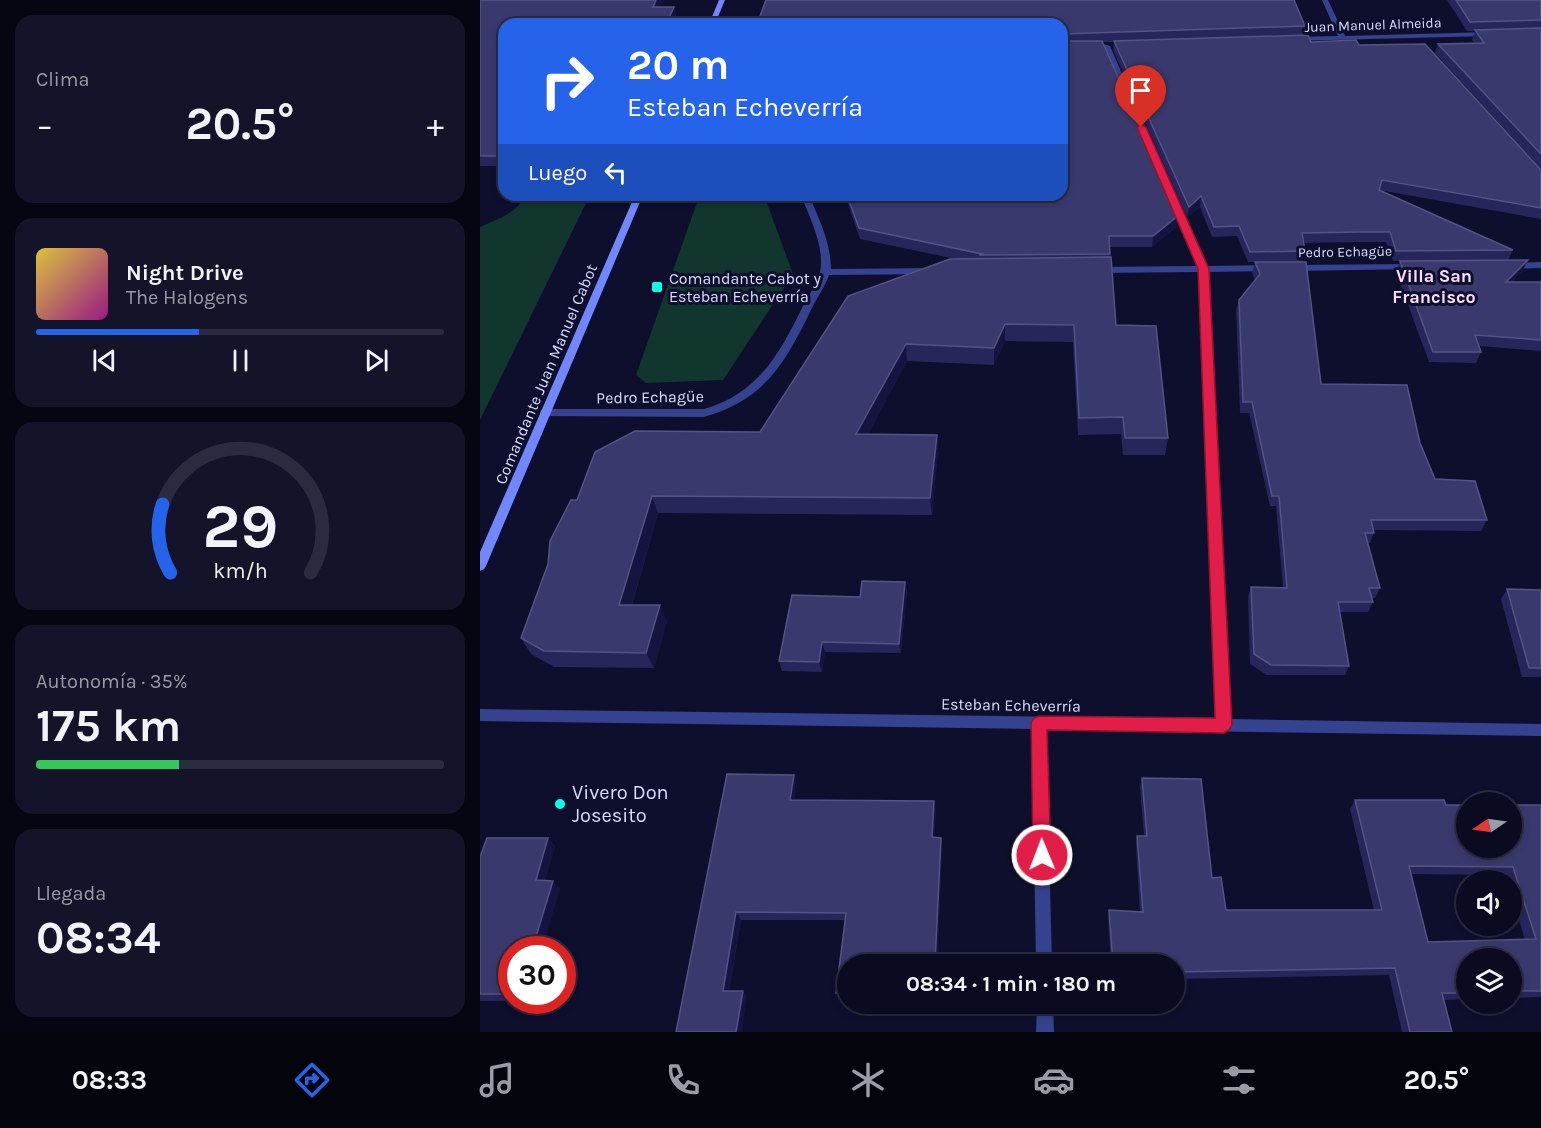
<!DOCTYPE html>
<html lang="es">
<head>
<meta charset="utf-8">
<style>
  :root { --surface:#0a0b21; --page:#13142a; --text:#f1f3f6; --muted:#999ba5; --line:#2a2b3f; --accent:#2563eb }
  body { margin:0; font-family:Karla,sans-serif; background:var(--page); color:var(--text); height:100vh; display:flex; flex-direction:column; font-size:22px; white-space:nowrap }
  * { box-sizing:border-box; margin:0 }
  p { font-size:20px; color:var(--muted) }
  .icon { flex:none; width:33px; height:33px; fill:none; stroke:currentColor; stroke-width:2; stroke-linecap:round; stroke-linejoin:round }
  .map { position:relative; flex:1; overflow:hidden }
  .side { display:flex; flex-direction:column; gap:15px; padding:15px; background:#060612; width:480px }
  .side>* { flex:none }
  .top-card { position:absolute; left:18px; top:18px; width:570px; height:183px; border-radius:18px; box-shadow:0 3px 9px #0003,0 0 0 2px var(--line); background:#2563eb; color:#fff; overflow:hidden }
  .needle { width:39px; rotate:257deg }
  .controls { position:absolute; left:976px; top:792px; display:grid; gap:12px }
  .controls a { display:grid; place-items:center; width:66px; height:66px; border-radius:50%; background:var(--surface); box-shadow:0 3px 9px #0003,0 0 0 2px var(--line); font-size:30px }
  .speed { position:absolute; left:18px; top:936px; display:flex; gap:12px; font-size:30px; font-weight:700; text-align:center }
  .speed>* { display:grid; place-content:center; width:78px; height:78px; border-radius:50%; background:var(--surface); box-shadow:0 3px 9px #0003,0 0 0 2px var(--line); line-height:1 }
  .speed .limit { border:9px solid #d22; background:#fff; color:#111 }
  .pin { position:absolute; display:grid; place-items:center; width:51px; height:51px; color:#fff; margin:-62px -26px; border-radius:50% 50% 50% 0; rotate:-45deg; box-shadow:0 0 6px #0007 }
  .pin .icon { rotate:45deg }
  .me { position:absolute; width:66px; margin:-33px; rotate:359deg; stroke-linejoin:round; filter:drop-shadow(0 0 4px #0008) }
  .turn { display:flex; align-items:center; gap:21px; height:126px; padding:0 30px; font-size:27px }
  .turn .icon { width:78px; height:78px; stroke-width:2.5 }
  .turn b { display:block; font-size:42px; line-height:51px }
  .then { display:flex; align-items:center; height:57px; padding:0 30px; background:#0003; gap:12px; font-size:22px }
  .big { font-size:45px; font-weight:700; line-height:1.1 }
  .side .card { flex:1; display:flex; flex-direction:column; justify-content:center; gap:9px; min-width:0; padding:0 21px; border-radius:18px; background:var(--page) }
  .side .dial { align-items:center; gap:0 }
  .dial svg { height:156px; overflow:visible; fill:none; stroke:var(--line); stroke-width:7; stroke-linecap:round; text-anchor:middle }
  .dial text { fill:var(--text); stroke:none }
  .song { display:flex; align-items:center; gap:18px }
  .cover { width:72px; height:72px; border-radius:9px; background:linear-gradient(135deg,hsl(50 70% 55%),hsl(310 70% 35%)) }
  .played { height:6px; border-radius:3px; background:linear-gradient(90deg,var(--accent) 40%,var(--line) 40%) }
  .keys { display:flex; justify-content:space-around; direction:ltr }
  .heat { display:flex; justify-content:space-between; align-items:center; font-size:33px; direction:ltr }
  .charge { height:9px; border-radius:4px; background:linear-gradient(90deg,#34c759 35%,var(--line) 0) }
  .trip { position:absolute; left:357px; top:954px; width:348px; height:60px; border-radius:30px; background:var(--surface); box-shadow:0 3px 9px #0003,0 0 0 2px var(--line); font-weight:700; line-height:60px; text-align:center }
  .tabs { display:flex; height:96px; justify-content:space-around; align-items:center; background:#04040d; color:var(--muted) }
  .tabs .icon { width:42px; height:42px }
  .tabs .current { color:var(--accent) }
  .tabs b { font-size:27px; color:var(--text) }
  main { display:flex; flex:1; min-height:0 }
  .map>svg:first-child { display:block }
  .green { fill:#10362e }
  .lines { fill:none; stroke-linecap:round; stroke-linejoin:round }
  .minor { fill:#35428f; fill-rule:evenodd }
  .secondary { fill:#7087ff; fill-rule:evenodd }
  .wall { fill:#26265b; fill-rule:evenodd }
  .shaded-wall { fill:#151441 }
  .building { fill:#3a396d; stroke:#535384; stroke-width:1.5; fill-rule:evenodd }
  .route { fill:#e11d48; stroke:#92132f; stroke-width:1.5 }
  .poi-dot { fill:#05ffe9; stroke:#0e0f2c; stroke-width:2 }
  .labels { text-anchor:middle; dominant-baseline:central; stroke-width:6; stroke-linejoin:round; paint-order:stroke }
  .far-street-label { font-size:14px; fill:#d9dcff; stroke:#0e0f2c }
  .poi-label { font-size:16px; fill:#d9dcff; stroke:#0e0f2c; text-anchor:start }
  .street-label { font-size:16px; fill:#d9dcff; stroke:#0e0f2c }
  .neighbourhood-label { font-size:18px; font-weight:bold; fill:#ffdbf9; stroke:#0e0f2c }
  .near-poi-label { font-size:20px; fill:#d9dcff; stroke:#0e0f2c; text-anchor:start }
</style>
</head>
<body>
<main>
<section class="side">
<div class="card"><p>Clima</p>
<div class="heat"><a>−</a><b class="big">20.5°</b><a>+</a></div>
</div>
<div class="card">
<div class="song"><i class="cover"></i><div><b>Night Drive</b><p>The Halogens</p></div></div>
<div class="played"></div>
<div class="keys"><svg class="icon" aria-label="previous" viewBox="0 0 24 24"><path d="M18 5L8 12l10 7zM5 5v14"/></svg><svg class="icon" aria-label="pause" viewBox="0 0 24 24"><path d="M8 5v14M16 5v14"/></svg><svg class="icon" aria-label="next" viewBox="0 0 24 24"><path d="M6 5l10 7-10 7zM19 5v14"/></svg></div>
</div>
<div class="card dial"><svg viewBox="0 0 100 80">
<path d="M14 69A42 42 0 1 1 86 69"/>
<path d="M14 69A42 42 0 0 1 10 34" stroke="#2563eb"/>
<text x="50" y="56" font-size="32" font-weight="700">29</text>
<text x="50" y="72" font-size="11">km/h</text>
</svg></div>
<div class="card"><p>Autonomía · 35%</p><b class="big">175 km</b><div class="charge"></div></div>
<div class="card"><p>Llegada</p><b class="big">08:34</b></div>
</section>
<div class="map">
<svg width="1061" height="1032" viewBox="0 0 1061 1032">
  <rect width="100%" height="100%" fill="#0e0f2c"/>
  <g class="green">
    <path d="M45 195H110L0 420V227C17 219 38 213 45 195Z"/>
    <polygon points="224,195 284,195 313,274 243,380 166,383 156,375 219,197"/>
  </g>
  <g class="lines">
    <g class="minor">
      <polygon points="842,0 848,0 865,36 1010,32 1014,34 1010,36 811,41 811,37 814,37 858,36"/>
      <polygon points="623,44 630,46 726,266 789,265 794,268 789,271 728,272 751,719 1061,724 1061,736 566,729 572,964 556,964 552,729 0,721 0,709 737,719 718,272 617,273 612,270 617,267 717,266 622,46"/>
      <path d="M321 195H329C339 219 351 243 351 269L453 268 458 271 453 274 349 275C345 287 337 297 332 308 305 363 286 399 224 417L61 416 60 413 61 410 65 409H224C278 394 300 353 323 306 329 295 336 285 340 273 345 246 330 219 321 195Z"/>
      <polygon points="1061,262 1061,268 1031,269 1026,266 1031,263"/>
      <polygon points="933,264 936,265 936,269 812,271 807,268 812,265"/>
      <polygon points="557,1004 573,1004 574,1032 556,1032"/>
    </g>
    <g class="secondary">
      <polygon points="239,0 245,0 235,24 229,24"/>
      <polygon points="155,195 163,195 6,566 4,569 0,571 0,552"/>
    </g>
  </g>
  <g class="wall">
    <polygon points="0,0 184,0 180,7 194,7 196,17 24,24 24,166 0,166"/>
    <polygon points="967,0 1061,0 1061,169 955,53 958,44 995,43 992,40 995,31 987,31"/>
    <polygon points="582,24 825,26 823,35 831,42 879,45 1061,170 1061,219 899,190 1033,250 1028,260 913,261 906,242 877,242 824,243 825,251 822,262 768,262 757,236 732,237 720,207 707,217 633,50 634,42 623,42 697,226 672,247 630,247 636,325 688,438 685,455 643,455 641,434 598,435 593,342 525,341 514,365 427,361 388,434 457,435 458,452 452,515 178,513 152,605 187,621 174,668 74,667 51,654 41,638 97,500 280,432 476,259 380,239 365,195 582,195"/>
    <polygon points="920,261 1043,270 1032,282 1061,282 1061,351 999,346 1001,352 996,363 949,362 916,272"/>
    <polygon points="775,262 841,384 940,443 955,479 1007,520 1001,531 893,530 894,533 890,543 888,543 900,588 895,598 892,598 893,602 888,612 860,612 869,666 865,675 787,675 770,664 768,597 771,587 803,588 796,506 790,506 769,413 760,413 756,310 759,300 775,280 772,273"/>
    <polygon points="425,582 427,592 421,653 345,652 342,672 302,671 299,661 380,597"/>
    <polygon points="1027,589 1061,590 1061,677 1042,677 1021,599"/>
    <path d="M662 778 732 878 746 910H894L870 809 875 800 966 805H1061V997L1032 998V958H987V999L963 1000 972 1032H922L909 975 694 979V964H631L628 918 629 910 660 912 656 844 657 836H664L660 787ZM931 874 1025 875 1027 880H1032V897L1045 940 948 942Z"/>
    <polygon points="317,783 314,800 456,810 454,838 461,838 462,846 457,964 368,964 368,1000 359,1000 356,993 365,920 261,920 249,991 267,997 196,1032"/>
    <polygon points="68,838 75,846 65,880 80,889 32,950 32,1000 61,1001 0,1001 0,857"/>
  </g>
  <g class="shaded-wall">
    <polygon points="176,0 184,0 175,17 173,7"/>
    <polygon points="194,7 196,17 193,24 186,24"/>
    <polygon points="721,196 720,207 707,217 709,207"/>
    <polygon points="699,215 697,226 672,247 673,236"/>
    <polygon points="1048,260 1043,270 1021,293 1026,282"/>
    <polygon points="525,324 525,341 514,365 514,348"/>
    <polygon points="426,344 427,361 379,451 376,434"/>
    <polygon points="457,435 458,452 452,515 450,498"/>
    <polygon points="172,496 178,513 147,621 139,605"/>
    <polygon points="425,582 427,592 421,653 419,644"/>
    <polygon points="180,605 187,621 174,668 166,653"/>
    <polygon points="342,642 345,652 342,672 339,662"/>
    <polygon points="314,775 317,783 313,809 310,800"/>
    <polygon points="454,801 456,810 453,846 452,837"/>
    <polygon points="68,838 75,846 63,888 56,880"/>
    <polygon points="461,838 462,846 457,964 455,964"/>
    <polygon points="73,881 80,889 62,950 52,950"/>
    <polygon points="256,912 261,920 248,997 243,991"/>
    <polygon points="263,991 267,997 262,1032 256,1032"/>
  </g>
  <g class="building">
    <polygon points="0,0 176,0 173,7 194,7 186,24 24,24 24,156 0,156"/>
    <polygon points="286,0 814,0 825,26 582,34 582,24 277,24"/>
    <polygon points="976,0 1061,0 1061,20 990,22"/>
    <polygon points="1061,28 1061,154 958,44 1004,43 995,30"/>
    <polygon points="828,35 831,42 876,40 879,45 945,44 1061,170 1061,208 902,180 899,190 1033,250 916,251 910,232 880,232 822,233 825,251 770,252 759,226 734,227 721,196 709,207 634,41"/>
    <polygon points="582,39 582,41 622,41 699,215 673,236 629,236 630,254 499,255 502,254 379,228 367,195 582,195"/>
    <polygon points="631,257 636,325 676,326 688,438 645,438 643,417 599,418 594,325 525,324 514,348 426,344 376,434 457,435 450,498 172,496 139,605 180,605 166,653 64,651 41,638 68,564 70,541 91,500 97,500 115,452 155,431 280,432 368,296 470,259"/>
    <polygon points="1048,260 1026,282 1061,282 1061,340 995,335 1001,352 953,352 920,261"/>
    <polygon points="775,262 826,262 841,384 927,385 940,443 955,479 995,481 1007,520 891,520 894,533 885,533 900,588 889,588 893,602 858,602 869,666 791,665 774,654 771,587 807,588 799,496 792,496 772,402 763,402 759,300 780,274"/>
    <polygon points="382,581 425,582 419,644 342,642 339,662 299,661 312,595 380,597"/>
    <polygon points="1027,589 1061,590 1061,668 1049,668"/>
    <polygon points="247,774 314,775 310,800 454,801 452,837 461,838 455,964 368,964 368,993 356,993 366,913 256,912 243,991 263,991 256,1032 196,1032"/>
    <path d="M662 778 721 779 732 878 741 877 746 910H902L875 800H964L966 805H987V848H1032V805H1061V991H1032V958H987V993H962L972 1032H930L915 968 694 972V964H633L629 910 663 912 657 836H667ZM929 866 1033 867 1056 939 948 942Z"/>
    <polygon points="7,838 68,838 56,880 73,881 52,950 32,950 32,994 0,994 0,857"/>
  </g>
  <polygon class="route" points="661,124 666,127 729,269 752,725 749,730 744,733 567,730 571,855 568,861 562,863 556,861 553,855 551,723 554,718 559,716 735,718 718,269 657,127"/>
  <g class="poi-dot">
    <rect x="171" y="281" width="12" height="12" rx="3"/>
    <circle cx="80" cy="804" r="6"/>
  </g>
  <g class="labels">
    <g class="far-street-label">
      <text transform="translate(893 25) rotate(-2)">Juan Manuel Almeida</text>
      <text transform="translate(865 252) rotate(-1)">Pedro Echagüe</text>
    </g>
    <g class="poi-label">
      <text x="189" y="278">Comandante Cabot y<tspan x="189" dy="18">Esteban Echeverría</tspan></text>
    </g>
    <g class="street-label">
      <text transform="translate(66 374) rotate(-67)">Comandante Juan Manuel Cabot</text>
      <text transform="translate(170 397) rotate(-1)">Pedro Echagüe</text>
      <text transform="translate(531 705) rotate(1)">Esteban Echeverría</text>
    </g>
    <g class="neighbourhood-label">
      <text x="954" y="276">Villa San<tspan x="954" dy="21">Francisco</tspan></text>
    </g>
    <g class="near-poi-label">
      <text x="92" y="792">Vivero Don<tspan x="92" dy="23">Josesito</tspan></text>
    </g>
  </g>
</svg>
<div class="controls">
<a><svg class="needle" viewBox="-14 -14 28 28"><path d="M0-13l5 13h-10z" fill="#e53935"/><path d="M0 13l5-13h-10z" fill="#999ba5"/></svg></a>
<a><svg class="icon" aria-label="sound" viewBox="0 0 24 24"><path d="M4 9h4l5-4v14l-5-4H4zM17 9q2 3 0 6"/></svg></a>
<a><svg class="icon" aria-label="layers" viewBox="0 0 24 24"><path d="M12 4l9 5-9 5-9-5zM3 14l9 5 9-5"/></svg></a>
</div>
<div class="speed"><div class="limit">30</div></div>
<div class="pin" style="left:661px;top:127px;background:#d93025"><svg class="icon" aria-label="arrive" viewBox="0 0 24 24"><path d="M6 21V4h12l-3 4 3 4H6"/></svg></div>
<svg class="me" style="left:562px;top:855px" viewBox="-20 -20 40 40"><circle r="17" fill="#e11d48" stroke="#fff" stroke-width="3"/><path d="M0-11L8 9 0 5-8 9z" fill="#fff"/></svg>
<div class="trip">08:34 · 1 min · 180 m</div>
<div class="top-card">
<div class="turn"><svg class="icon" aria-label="right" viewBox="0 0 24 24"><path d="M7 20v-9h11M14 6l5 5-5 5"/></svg><div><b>20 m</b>Esteban Echeverría</div></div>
<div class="then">Luego<svg class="icon" aria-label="left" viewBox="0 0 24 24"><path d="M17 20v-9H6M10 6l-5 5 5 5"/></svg></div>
</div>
</div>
</main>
<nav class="tabs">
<b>08:33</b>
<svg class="icon current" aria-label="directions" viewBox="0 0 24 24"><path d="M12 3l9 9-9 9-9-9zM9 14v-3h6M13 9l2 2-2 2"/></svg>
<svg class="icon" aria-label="music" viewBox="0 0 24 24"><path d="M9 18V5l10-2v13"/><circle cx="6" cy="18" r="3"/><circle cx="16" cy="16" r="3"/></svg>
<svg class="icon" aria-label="phone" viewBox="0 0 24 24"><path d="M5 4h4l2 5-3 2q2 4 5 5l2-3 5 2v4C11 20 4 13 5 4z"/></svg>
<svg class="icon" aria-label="climate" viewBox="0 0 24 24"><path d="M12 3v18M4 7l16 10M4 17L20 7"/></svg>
<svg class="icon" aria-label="car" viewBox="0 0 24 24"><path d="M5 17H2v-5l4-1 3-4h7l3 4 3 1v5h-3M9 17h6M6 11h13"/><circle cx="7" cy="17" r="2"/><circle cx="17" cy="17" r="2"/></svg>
<svg class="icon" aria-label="filters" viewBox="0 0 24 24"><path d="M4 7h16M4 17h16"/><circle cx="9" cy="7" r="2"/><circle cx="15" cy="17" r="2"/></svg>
<b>20.5°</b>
</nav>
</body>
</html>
